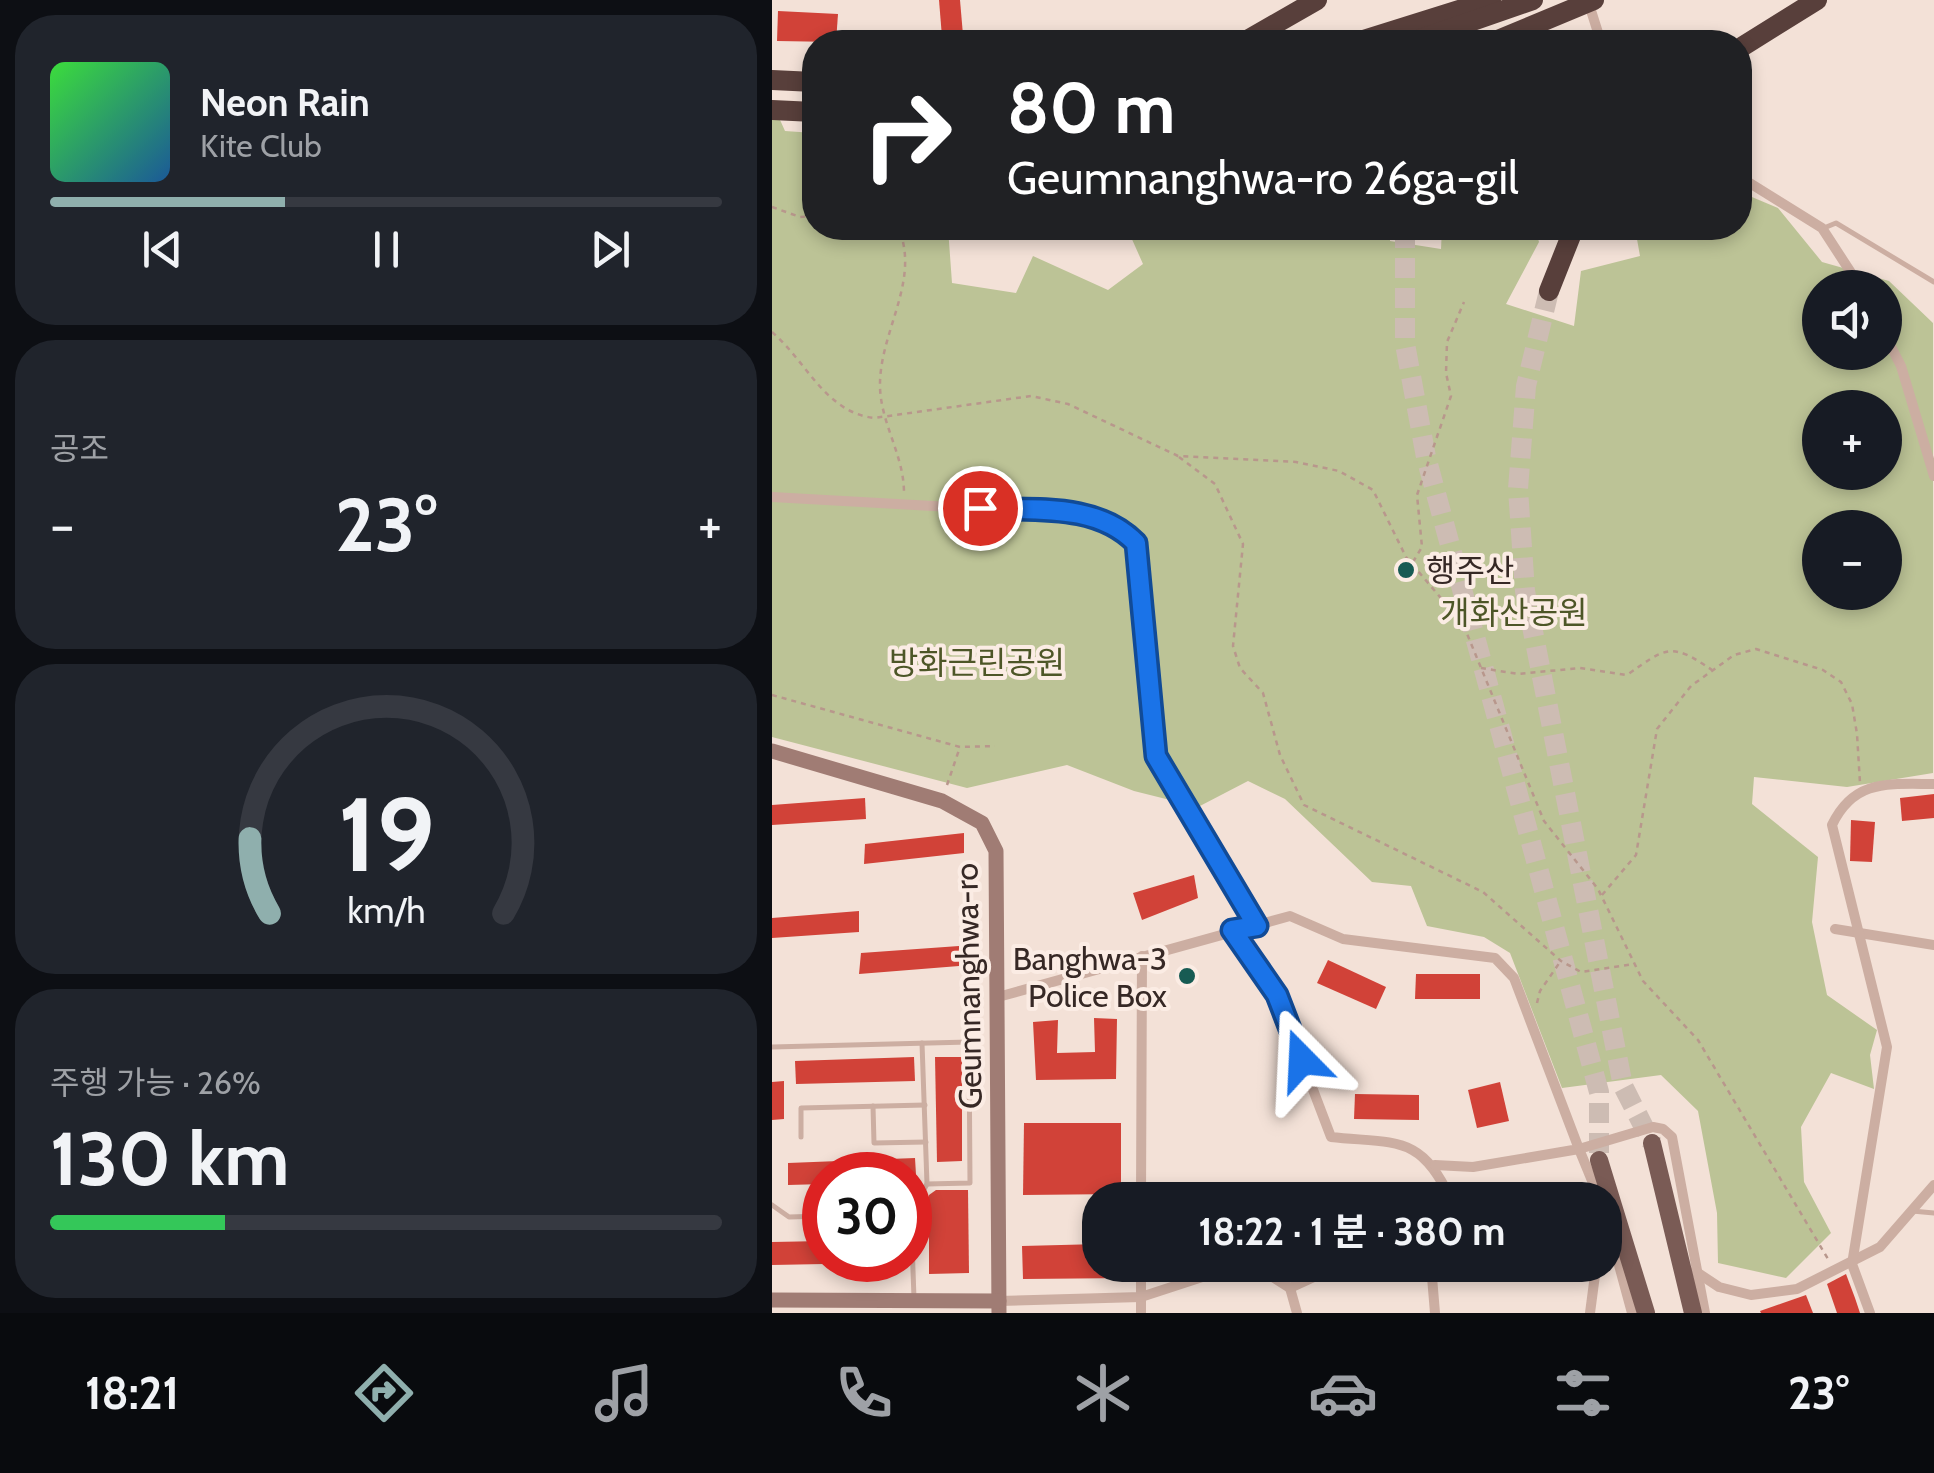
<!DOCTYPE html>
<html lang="ko">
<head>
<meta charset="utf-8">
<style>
  :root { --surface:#171b24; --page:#20242c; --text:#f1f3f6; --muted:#9ea1a6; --line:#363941; --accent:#8fafad }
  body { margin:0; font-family:Cabin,"Noto Sans KR",sans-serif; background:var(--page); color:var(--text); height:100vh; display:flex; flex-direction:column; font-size:38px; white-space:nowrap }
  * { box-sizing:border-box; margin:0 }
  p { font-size:32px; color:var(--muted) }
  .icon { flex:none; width:55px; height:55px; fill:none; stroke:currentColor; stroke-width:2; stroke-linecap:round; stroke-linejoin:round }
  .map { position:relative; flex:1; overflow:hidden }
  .side { display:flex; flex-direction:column; gap:15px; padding:15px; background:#0d0f14; width:772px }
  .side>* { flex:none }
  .top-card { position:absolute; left:30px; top:30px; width:950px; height:210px; border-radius:40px; box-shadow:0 5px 15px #0003; background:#202124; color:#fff; overflow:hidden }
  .fabs { position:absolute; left:1030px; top:270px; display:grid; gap:20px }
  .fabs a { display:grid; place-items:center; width:100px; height:100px; border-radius:50%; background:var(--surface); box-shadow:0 5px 15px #0003; font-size:50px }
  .speed { position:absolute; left:30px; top:1152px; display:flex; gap:20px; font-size:50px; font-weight:700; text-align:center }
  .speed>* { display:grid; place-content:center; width:130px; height:130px; border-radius:50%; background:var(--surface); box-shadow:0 5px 15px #0003; line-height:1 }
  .speed .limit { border:15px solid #d22; background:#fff; color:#111 }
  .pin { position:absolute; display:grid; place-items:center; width:85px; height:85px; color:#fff; margin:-42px; border:5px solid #fff; border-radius:50%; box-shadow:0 2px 10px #0007 }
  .me { position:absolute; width:110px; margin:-55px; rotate:339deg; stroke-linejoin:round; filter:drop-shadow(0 0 8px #0008) }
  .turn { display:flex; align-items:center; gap:35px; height:210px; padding:0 40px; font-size:45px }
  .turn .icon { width:130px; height:130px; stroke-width:2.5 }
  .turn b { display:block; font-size:70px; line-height:85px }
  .big { font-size:75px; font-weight:700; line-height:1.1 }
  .side .widget { flex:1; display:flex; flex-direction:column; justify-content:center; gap:15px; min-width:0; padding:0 35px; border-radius:40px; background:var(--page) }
  .side .dial { align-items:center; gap:0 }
  .dial svg { height:260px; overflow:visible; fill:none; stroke:var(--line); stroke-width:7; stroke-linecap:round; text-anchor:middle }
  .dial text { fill:var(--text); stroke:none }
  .song { display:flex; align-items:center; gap:30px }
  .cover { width:120px; height:120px; border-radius:15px; background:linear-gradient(135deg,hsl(120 70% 55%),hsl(210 70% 35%)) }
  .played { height:10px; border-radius:5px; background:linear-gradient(90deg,var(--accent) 35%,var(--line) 35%) }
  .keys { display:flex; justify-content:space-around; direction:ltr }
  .heat { display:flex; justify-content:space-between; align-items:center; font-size:55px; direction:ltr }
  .charge { height:15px; border-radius:8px; background:linear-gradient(90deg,#34c759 26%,var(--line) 0) }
  .trip { position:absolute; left:310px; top:1182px; width:540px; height:100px; border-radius:40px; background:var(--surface); box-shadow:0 5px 15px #0003; font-weight:700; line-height:100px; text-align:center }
  .tabs { display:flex; height:160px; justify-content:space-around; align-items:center; background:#090b0e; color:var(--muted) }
  .tabs .icon { width:70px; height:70px }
  .tabs .on { color:var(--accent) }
  .tabs b { font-size:45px; color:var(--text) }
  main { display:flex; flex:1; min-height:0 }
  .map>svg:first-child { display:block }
  .green { fill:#bcc396; fill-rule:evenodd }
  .building { fill:#d14238 }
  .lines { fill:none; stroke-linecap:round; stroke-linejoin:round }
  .highway-tunnel { stroke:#cdbcb3; stroke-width:20; stroke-dasharray:20 10; stroke-linecap:butt }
  .path { stroke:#b8978c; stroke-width:2.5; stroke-dasharray:5 5; stroke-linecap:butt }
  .lane { stroke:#ccaea2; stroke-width:5 }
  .street { stroke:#ccaea2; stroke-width:10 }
  .secondary { stroke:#a07c74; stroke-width:15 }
  .primary { stroke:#7a5b55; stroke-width:18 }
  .highway { stroke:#583f3b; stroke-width:20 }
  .highway-bridge { stroke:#583f3b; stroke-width:20 }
  .route-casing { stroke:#114b97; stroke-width:25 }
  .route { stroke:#1a73e8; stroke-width:18 }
  .poi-dot { fill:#175b53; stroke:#fbece4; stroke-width:4 }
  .labels { text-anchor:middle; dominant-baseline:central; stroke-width:8; stroke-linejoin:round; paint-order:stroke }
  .poi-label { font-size:32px; fill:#362825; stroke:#fbece4; text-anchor:start }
  .park-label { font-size:32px; fill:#4d5627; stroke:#fbece4 }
  .street-label { font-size:32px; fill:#362825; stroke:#fbece4 }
</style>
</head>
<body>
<main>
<section class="side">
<div class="widget">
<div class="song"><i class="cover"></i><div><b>Neon Rain</b><p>Kite Club</p></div></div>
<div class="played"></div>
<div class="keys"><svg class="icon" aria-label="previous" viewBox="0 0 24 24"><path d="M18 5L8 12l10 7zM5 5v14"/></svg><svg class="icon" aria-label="pause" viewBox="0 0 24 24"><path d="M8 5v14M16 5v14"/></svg><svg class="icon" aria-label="next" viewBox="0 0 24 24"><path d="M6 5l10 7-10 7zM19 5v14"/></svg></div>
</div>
<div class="widget"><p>공조</p>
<div class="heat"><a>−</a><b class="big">23°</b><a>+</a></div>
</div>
<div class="widget dial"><svg viewBox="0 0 100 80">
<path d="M14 69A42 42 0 1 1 86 69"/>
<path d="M14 69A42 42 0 0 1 8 46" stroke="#8fafad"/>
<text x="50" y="56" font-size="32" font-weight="700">19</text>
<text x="50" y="72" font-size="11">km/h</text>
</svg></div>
<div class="widget"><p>주행 가능 · 26%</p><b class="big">130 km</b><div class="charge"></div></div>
</section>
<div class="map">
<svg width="1162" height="1313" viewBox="0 0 1162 1313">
  <rect width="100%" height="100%" fill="#f3e1d7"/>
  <path class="green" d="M0 102 13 131 42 133V228H115L148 240 153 228H176L180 283 244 293 261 256 336 290 371 264 355 228H618V241L669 249 670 228H763L767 242 734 304 802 326 809 271 868 256 863 228H968V192L1006 208 1050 262 1117 281 1161 323V773L1075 787 982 777 980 804 1046 857 1040 922 1055 995 1105 1030 1098 1055 1102 1089 1059 1073 1029 1127 1032 1182 1059 1233 1014 1278 946 1263 945 1213 926 1111 889 1075 790 1088 738 953 712 937 655 926 639 886 600 882 513 799 476 781 426 807 362 791 295 765 195 788 0 737ZM1048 288H1112V352H1048ZM1048 408H1112V472H1048ZM1048 528H1112V592H1048Z"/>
  <g class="building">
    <polygon points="167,0 188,0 191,35 170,37"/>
    <polygon points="6,11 66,14 64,42 5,41"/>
    <polygon points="1162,794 1162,818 1130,821 1128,798"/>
    <polygon points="93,798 94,819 0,825 0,805"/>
    <polygon points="1079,820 1103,822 1100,862 1078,861"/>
    <polygon points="192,833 192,853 92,864 93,844"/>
    <polygon points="422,875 426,898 370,920 361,893"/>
    <polygon points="87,911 87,932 0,938 0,918"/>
    <polygon points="187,946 187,966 87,974 89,953"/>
    <polygon points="556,960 614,987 604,1009 545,983"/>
    <polygon points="644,974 708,974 708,999 643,999"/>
    <polygon points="322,1018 345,1019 344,1079 264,1080 261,1022 286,1020 285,1053 323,1052"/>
    <polygon points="142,1057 143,1081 24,1084 23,1061"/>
    <polygon points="163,1057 190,1057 190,1161 165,1162"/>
    <polygon points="12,1081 12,1119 0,1120 0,1082"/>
    <polygon points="728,1082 737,1121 705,1128 696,1090"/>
    <polygon points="583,1094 647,1095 647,1120 582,1119"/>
    <polygon points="252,1123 349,1123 349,1194 251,1195"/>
    <polygon points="143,1158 144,1175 52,1175 52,1184 16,1185 16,1163"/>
    <polygon points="164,1190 196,1190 197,1273 157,1274 157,1195"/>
    <polygon points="52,1241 52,1264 0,1265 0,1242"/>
    <polygon points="328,1244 328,1265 358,1265 358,1278 251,1279 250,1246"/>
    <polygon points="1074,1274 1083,1298 1088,1313 1065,1313 1055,1284"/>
    <polygon points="1034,1295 1041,1313 989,1313 988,1311"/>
  </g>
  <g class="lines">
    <g class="highway-tunnel">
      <polyline points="633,228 633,344 654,457 827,1092 827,1160"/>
      <polyline points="777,291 754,386 746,489 753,591 851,1086 880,1143"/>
    </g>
    <g class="path">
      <polyline points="0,207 28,217 42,216"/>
      <path d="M131 242C142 290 107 337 108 387 109 424 132 455 132 493"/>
      <path d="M0 332C35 362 53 412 102 418L259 396 296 404 406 456 524 462 567 471 601 490 634 557 691 624 772 821 826 889 871 981 926 1040 1056 1259"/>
      <polyline points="407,457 443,484 471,544 461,646 468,668 491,693 508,755 532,805 711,892 789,961 809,972 862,964"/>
      <polyline points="641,562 650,547 645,495 679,396 674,373 675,342 692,302"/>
      <path d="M709 668 746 674 808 668 855 675C894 648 898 641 940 670"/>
      <polyline points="0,695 188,747 223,746"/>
      <polyline points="175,785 188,747"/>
      <polyline points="830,895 864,855 885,729 919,686 962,655 984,649 1051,670 1069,682 1080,704 1085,734 1088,783"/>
      <polyline points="765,1003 768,991 788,962"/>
    </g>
    <g class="lane">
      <polyline points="1052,228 1064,223 1162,282"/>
      <polyline points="150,1043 155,1184"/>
      <polyline points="0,1047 197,1042 198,1183 155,1184 139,1213"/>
      <polyline points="101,1106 102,1143 154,1142"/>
      <polyline points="29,1137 29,1108 153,1105"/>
      <polyline points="0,1205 17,1217 52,1216"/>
      <polyline points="1140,1211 1162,1213"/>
      <polyline points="139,1214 142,1298"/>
    </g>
    <g class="street">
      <polyline points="816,1 829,42"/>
      <polyline points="968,177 1050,228 1089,288"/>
      <polyline points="1112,333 1129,366 1162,476"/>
      <polyline points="0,497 321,515 349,527 364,543 384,756 485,926"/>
      <polyline points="1063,929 1162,945"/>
      <path d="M460 930 505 995 559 1137C625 1144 649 1134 679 1200"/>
      <polyline points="226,997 518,916 571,939 723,958 742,978 807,1149 701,1167 663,1165"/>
      <polyline points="369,1200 370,956"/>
      <polyline points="828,1200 807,1149 881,1127 891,1129 900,1137 933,1313"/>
      <polyline points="832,1210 860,1313"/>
      <polyline points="482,1265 518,1288"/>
      <polyline points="659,1265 663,1313"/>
      <polyline points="923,1271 947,1287 979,1295 1025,1289 1108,1247 1162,1185"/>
      <polyline points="518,1288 568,1265"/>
      <polyline points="518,1288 525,1313"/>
      <polyline points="227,1301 369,1297 467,1265"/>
      <polyline points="369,1313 369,1265"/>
      <polyline points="818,1313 823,1275 830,1265"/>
      <path d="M1098 1313 1080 1264 1115 1047 1060 825C1082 779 1116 784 1162 784"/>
    </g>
    <g class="secondary">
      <polyline points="0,751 170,801 210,823 224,851 227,1313"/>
      <polyline points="0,1300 227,1301"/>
    </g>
    <g class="primary">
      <polyline points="880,1143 921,1313"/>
      <polyline points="827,1160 874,1313"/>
    </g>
    <g class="highway">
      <polyline points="472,42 545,0"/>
      <polyline points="968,48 1045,0"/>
      <polyline points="0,80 42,82"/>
      <polyline points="0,110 42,112"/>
      <polyline points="777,291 802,228"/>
    </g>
    <g class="highway-bridge">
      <polyline points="585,42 719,0"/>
      <polyline points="640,42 761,0"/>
      <polyline points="721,42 822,0"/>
    </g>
  </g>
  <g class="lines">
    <defs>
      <path id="route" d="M208 508C261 511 324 502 364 543L384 756 485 926 460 930 505 995 530 1060"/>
    </defs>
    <use href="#route" class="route-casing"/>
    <use href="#route" class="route"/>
  </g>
  <g class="poi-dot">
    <circle cx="634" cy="570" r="10"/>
    <circle cx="415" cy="976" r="10"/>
  </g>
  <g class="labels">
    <g class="poi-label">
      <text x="654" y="570">행주산</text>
      <text x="395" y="958" text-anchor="end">Banghwa-3<tspan x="395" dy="37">Police Box</tspan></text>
    </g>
    <g class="park-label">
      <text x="742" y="612">개화산공원</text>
      <text x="205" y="662">방화근린공원</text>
    </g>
    <g class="street-label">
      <text transform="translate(196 986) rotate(-91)">Geumnanghwa-ro</text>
    </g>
  </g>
</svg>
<div class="fabs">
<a><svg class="icon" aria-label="sound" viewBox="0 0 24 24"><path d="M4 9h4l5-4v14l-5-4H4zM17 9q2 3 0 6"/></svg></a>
<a>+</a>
<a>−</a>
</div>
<div class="speed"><div class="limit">30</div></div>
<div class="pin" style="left:208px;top:508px;background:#d93025"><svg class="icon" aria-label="arrive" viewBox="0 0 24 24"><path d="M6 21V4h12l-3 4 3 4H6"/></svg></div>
<svg class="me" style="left:530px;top:1060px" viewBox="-20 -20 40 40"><path d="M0-17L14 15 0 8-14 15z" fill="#1a73e8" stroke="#fff" stroke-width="4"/></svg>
<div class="trip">18:22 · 1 분 · 380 m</div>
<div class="top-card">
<div class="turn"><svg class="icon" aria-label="right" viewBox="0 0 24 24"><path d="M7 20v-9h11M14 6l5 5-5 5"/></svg><div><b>80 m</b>Geumnanghwa-ro 26ga-gil</div></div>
</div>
</div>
</main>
<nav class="tabs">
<b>18:21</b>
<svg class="icon on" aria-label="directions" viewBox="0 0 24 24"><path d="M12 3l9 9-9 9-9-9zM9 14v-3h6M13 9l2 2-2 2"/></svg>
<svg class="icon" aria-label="music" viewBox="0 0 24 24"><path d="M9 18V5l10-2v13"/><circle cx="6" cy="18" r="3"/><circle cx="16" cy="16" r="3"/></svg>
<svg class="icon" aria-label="phone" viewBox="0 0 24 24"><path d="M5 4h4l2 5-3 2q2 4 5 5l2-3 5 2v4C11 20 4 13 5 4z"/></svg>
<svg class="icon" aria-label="climate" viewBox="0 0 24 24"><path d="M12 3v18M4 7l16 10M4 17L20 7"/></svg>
<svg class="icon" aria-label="car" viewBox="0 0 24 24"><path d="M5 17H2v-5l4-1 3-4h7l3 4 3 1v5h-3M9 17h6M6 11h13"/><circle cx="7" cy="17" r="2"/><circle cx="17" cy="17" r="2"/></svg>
<svg class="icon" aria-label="filters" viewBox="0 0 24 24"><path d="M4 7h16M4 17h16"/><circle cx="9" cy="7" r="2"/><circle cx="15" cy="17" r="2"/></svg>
<b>23°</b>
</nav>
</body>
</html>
